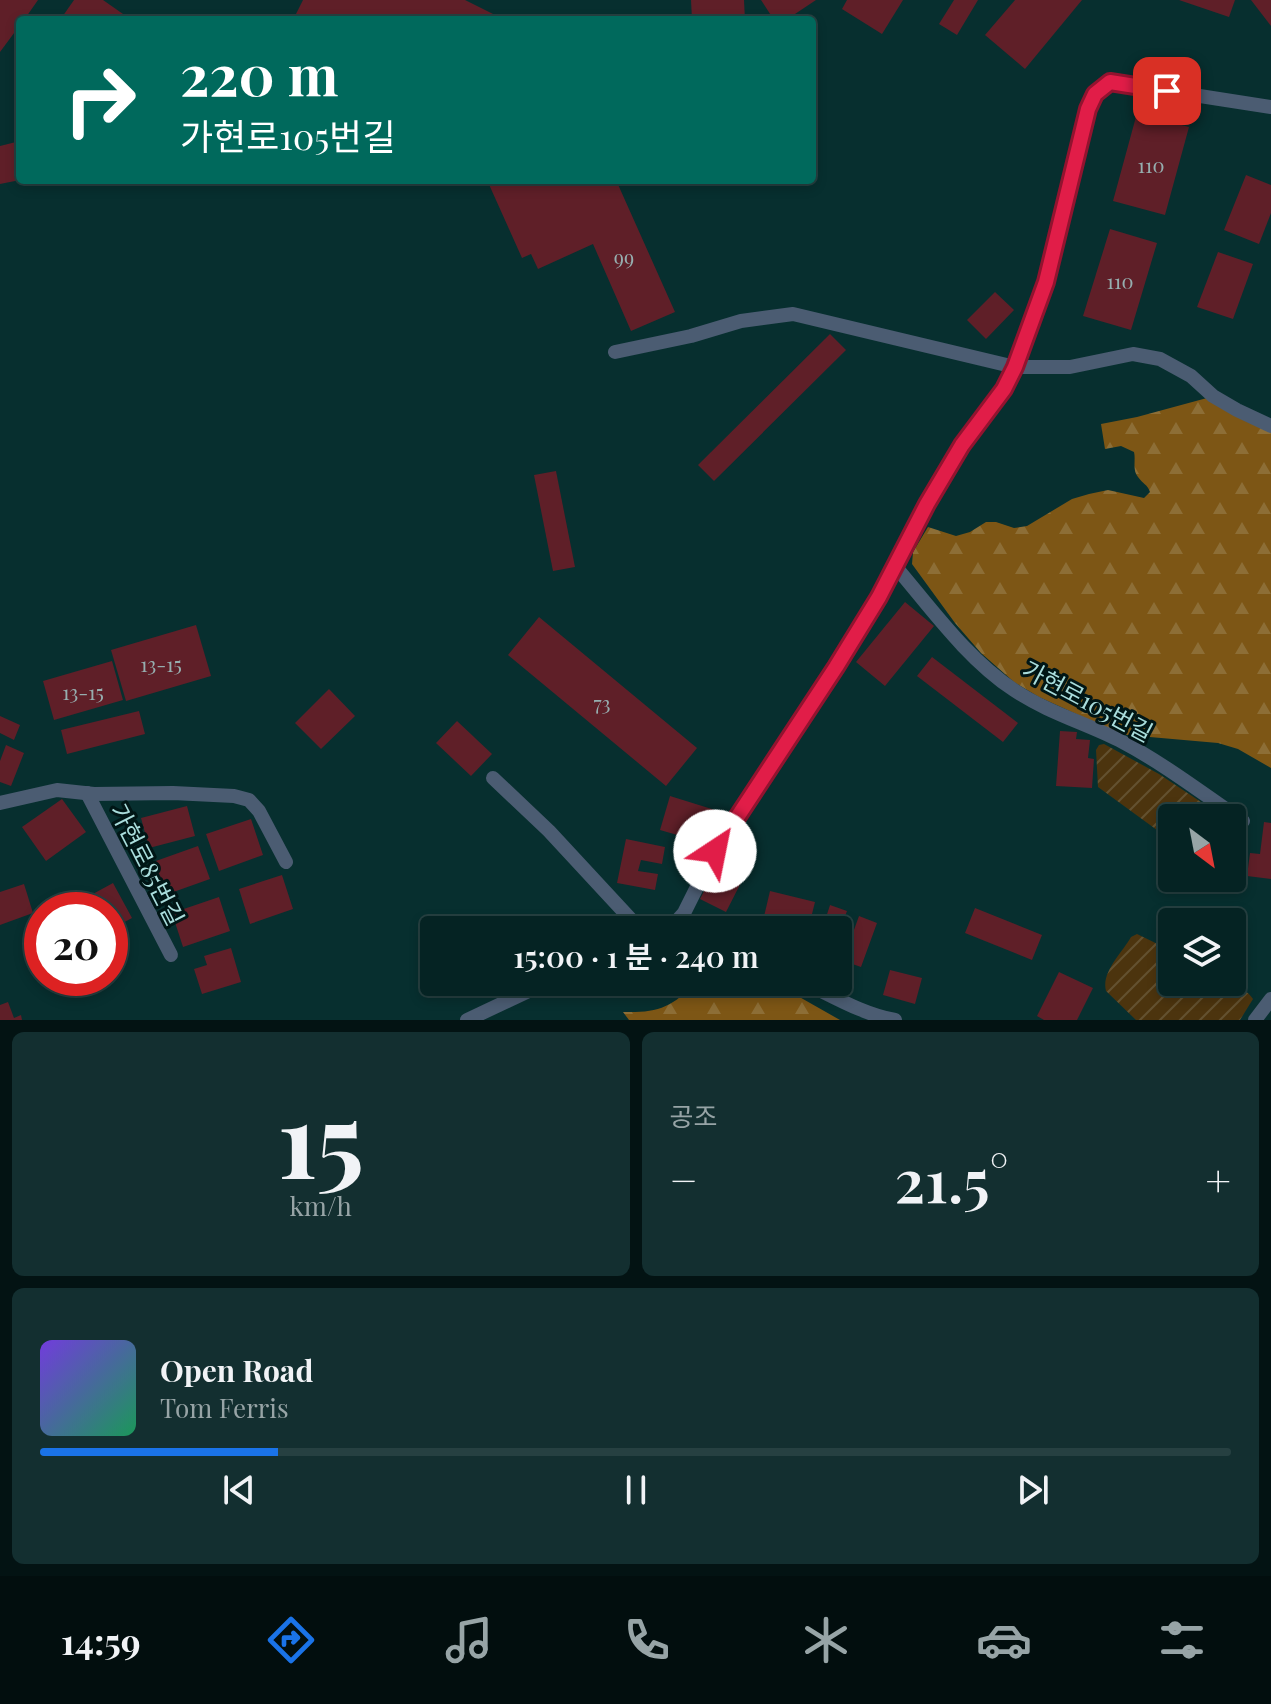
<!DOCTYPE html>
<html lang="ko">
<head>
<meta charset="utf-8">
<style>
  :root { --surface:#052323; --page:#132f30; --text:#f1f3f6; --muted:#97a4a6; --line:#264041; --accent:#1a73e8 }
  body { margin:0; font-family:"Playfair Display","Noto Sans KR",serif; background:var(--page); color:var(--text); height:100vh; display:flex; flex-direction:column; font-size:30px; white-space:nowrap }
  * { box-sizing:border-box; margin:0 }
  p { font-size:26px; color:var(--muted) }
  .icon { flex:none; width:44px; height:44px; fill:none; stroke:currentColor; stroke-width:2; stroke-linecap:round; stroke-linejoin:round }
  .map { position:relative; height:1020px; overflow:hidden }
  .panel { display:flex; flex-direction:column; gap:12px; padding:12px; background:#031313; flex:1 }
  .panel>* { flex:none }
  .hud { position:absolute; left:16px; top:16px; width:800px; height:168px; border-radius:8px; box-shadow:0 4px 12px #0003,0 0 0 2px var(--line); background:#00695c; color:#fff; overflow:hidden }
  .needle { width:52px; rotate:148deg }
  .controls { position:absolute; left:1158px; top:804px; display:grid; gap:16px }
  .controls a { display:grid; place-items:center; width:88px; height:88px; border-radius:8px; background:var(--surface); box-shadow:0 4px 12px #0003,0 0 0 2px var(--line); font-size:40px }
  .speed { position:absolute; left:24px; top:892px; display:flex; gap:16px; font-size:40px; font-weight:700; text-align:center }
  .speed>* { display:grid; place-content:center; width:104px; height:104px; border-radius:50%; background:var(--surface); box-shadow:0 4px 12px #0003,0 0 0 2px var(--line); line-height:1 }
  .speed .limit { border:12px solid #d22; background:#fff; color:#111 }
  .pin { position:absolute; display:grid; place-items:center; width:68px; height:68px; color:#fff; margin:-34px; border-radius:16px; box-shadow:0 4px 12px #0006 }
  .me { position:absolute; width:88px; margin:-44px; rotate:34deg; stroke-linejoin:round; filter:drop-shadow(0 0 6px #0008) }
  .turn { display:flex; align-items:center; gap:28px; height:168px; padding:0 32px; font-size:36px }
  .turn .icon { width:104px; height:104px; stroke-width:2.5 }
  .turn b { display:block; font-size:56px; line-height:68px }
  .big { font-size:60px; font-weight:600; line-height:1.1 }
  .panel .card { flex:1; display:flex; flex-direction:column; justify-content:center; gap:12px; min-width:0; padding:0 28px; border-radius:12px; background:var(--page) }
  .panel .dial { align-items:center; gap:0 }
  .dial b { font-size:104px; line-height:1 }
  .song { display:flex; align-items:center; gap:24px }
  .cover { width:96px; height:96px; border-radius:12px; background:linear-gradient(135deg,hsl(260 70% 55%),hsl(150 70% 35%)) }
  .played { height:8px; border-radius:4px; background:linear-gradient(90deg,var(--accent) 20%,var(--line) 20%) }
  .keys { display:flex; justify-content:space-around; direction:ltr }
  .heat { display:flex; justify-content:space-between; align-items:center; font-size:44px; direction:ltr }
  .panel .tiles { flex:1; display:grid; gap:12px; grid-template-columns:1fr 1fr }
  .card:last-child { grid-column:span 2 }
  .trip { position:absolute; left:420px; top:916px; width:432px; height:80px; border-radius:8px; background:var(--surface); box-shadow:0 4px 12px #0003,0 0 0 2px var(--line); font-weight:600; line-height:80px; text-align:center }
  .tabs { display:flex; height:128px; justify-content:space-around; align-items:center; background:#020e0e; color:var(--muted) }
  .tabs .icon { width:56px; height:56px }
  .tabs .selected { color:var(--accent) }
  .tabs b { font-size:36px; color:var(--text) }
  .map>svg:first-child { display:block }
  .forest { fill:url(#forest-firs) }
  .garden { fill:url(#garden-furrows) }
  .building { fill:#5f1f28 }
  .lines { fill:none; stroke-linecap:round; stroke-linejoin:round }
  .service { stroke:#4b5c72; stroke-width:14 }
  .route-casing { stroke:#92132f; stroke-width:20 }
  .route { stroke:#e11d48; stroke-width:14 }
  .labels { text-anchor:middle; dominant-baseline:central; stroke-width:6; stroke-linejoin:round; paint-order:stroke }
  .number-label { font-size:20px; fill:#96aeaf }
  .street-label { font-size:24px; fill:#a9dddc; stroke:#001616 }
</style>
</head>
<body>
<div class="map">
<svg width="1271" height="1020" viewBox="0 0 1271 1020">
  <defs>
    <pattern id="forest-firs" width="22" height="20" patternUnits="userSpaceOnUse" patternTransform="scale(2)"><rect width="22" height="20" fill="#7d5615"/><path d="M5 1l3.5 6h-7zM16 11l3.5 6h-7z" fill="#8d6e36"/></pattern>
    <pattern id="garden-furrows" width="10" height="10" patternUnits="userSpaceOnUse" patternTransform="scale(2)"><rect width="10" height="10" fill="#4c340e"/><path d="M-1 1l2-2M0 10L10 0M9 11l2-2" fill="none" stroke="#635130"/></pattern>
  </defs>
  <rect width="100%" height="100%" fill="#072f2f"/>
  <g class="forest">
    <path d="M1207 398 1271 432V768L1238 749 1218 743 1127 735 1107 728 1039 697 1014 682 981 653 955 623 912 564 913 552 928 527 956 536 970 532 986 522H996L1014 528 1027 526 1072 499 1089 494 1108 490 1144 498 1150 492C1147 484 1143 484 1138 477 1132 470 1136 460 1134 452L1121 446 1105 449 1101 424 1137 417Z"/>
    <path d="M695 982H773L840 1020H629L623 1012C656 1013 673 1008 695 982Z"/>
  </g>
  <g class="garden">
    <polygon points="1104,744 1159,774 1216,812 1218,818 1172,818 1172,841 1098,787 1096,750 1099,745"/>
    <path d="M1137 934 1172 951V982C1198 982 1236 974 1253 999L1240 1020H1136L1106 991C1101 972 1122 953 1131 937Z"/>
  </g>
  <g class="building">
    <polygon points="0,0 38,0 24,20 20,20 20,25 0,52"/>
    <polygon points="74,0 103,0 123,14 119,20 60,20"/>
    <polygon points="303,0 465,0 505,20 293,20"/>
    <polygon points="691,0 744,0 745,20 692,20"/>
    <polygon points="761,0 816,0 786,20 774,20"/>
    <polygon points="847,0 903,0 882,34 842,9"/>
    <polygon points="954,0 978,0 957,35 939,24"/>
    <polygon points="1015,0 1082,0 1025,69 985,35"/>
    <polygon points="1179,0 1235,0 1229,17"/>
    <polygon points="1251,0 1271,0 1271,26"/>
    <polygon points="1137,113 1189,127 1165,215 1113,201"/>
    <polygon points="20,141 20,180 0,184 0,146"/>
    <polygon points="1246,175 1271,185 1271,213 1259,244 1224,230"/>
    <polygon points="487,180 616,180 675,312 631,331 593,244 538,269 531,254 522,258"/>
    <polygon points="1110,229 1157,243 1131,330 1083,316"/>
    <polygon points="1218,252 1253,264 1233,319 1197,307"/>
    <polygon points="995,292 1014,310 986,339 967,320"/>
    <polygon points="830,334 846,350 714,481 698,465"/>
    <polygon points="556,471 575,567 553,571 534,475"/>
    <polygon points="905,602 934,626 885,686 856,662"/>
    <polygon points="539,617 697,748 666,786 508,655"/>
    <polygon points="196,625 211,676 126,701 111,650"/>
    <polygon points="932,657 1018,723 1003,742 917,676"/>
    <polygon points="112,661 123,700 54,720 43,681"/>
    <polygon points="329,689 355,716 321,749 295,723"/>
    <polygon points="139,711 145,734 67,754 61,730"/>
    <polygon points="0,716 20,725 14,740 0,733"/>
    <polygon points="457,721 492,754 471,776 436,743"/>
    <polygon points="1060,731 1077,732 1076,739 1090,740 1088,758 1094,759 1092,788 1056,786"/>
    <polygon points="6,745 24,753 11,786 0,782 0,761"/>
    <polygon points="670,796 715,810 705,843 660,830"/>
    <polygon points="62,799 86,832 46,861 22,827"/>
    <polygon points="187,806 195,836 149,848 141,818"/>
    <polygon points="251,819 263,855 219,871 206,834"/>
    <polygon points="1264,822 1271,823 1271,879 1247,876 1250,853 1260,854"/>
    <polygon points="626,839 665,847 662,864 641,860 638,871 658,874 655,890 617,883"/>
    <polygon points="198,846 210,879 165,895 153,862"/>
    <polygon points="724,852 750,865 726,912 700,899"/>
    <polygon points="282,875 293,909 250,924 239,889"/>
    <polygon points="113,883 132,918 110,930 110,910 70,910 69,907"/>
    <polygon points="24,884 33,913 0,925 0,892"/>
    <polygon points="770,891 815,902 808,930 782,930 762,925"/>
    <polygon points="219,897 230,931 183,947 172,913"/>
    <polygon points="830,905 847,911 840,930 822,930"/>
    <polygon points="975,908 1042,935 1032,960 965,933"/>
    <polygon points="859,916 877,923 861,967 838,959 838,937 850,941"/>
    <polygon points="231,948 241,982 202,994 194,969 207,965 204,956"/>
    <polygon points="890,970 922,978 915,1004 883,995"/>
    <polygon points="1059,972 1093,988 1077,1020 1044,1020 1037,1016"/>
    <polygon points="611,982 655,982 653,998 610,993"/>
    <polygon points="8,1002 14,1018 21,1015 22,1020 0,1020 0,1005"/>
  </g>
  <g class="lines">
    <g class="service">
      <polyline points="615,352 691,336 741,321 793,314 1015,367 1070,367 1133,354 1160,359 1191,376 1213,396 1237,410 1271,426"/>
      <path d="M895 566C931 608 967 659 1014 690 1047 712 1085 723 1119 740 1163 763 1202 793 1243 821"/>
      <polyline points="493,778 549,831 637,926"/>
      <polyline points="87,793 171,955"/>
      <polyline points="0,803 57,790 94,794 173,793 234,796 249,800 259,811 286,862"/>
      <polyline points="675,923 694,930"/>
      <polyline points="631,930 637,926 675,923 684,913 715,851 879,597 927,504 962,445 1004,389 1021,354 1046,282 1088,109 1095,94 1110,82 1271,107"/>
      <path d="M803 982C833 996 862 1014 895 1020"/>
      <polyline points="467,1020 548,982"/>
      <polyline points="1255,1020 1271,999"/>
    </g>
  </g>
  <g class="lines">
    <defs>
      <polyline id="route" points="715,851 836,667 879,597 927,504 962,445 1004,389 1015,367 1046,282 1088,109 1095,94 1110,82 1167,91"/>
    </defs>
    <use href="#route" class="route-casing"/>
    <use href="#route" class="route"/>
  </g>
  <g class="labels">
    <g class="number-label">
      <text x="1151" y="164">110</text>
      <text x="624" y="256">99</text>
      <text x="1120" y="280">110</text>
      <text x="161" y="663">13-15</text>
      <text x="83" y="691">13-15</text>
      <text x="602" y="702">73</text>
    </g>
    <g class="street-label">
      <text transform="translate(1088 700) rotate(28)">가현로105번길</text>
      <text transform="translate(148 864) rotate(63)">가현로85번길</text>
    </g>
  </g>
</svg>
<div class="controls">
<a><svg class="needle" viewBox="-14 -14 28 28"><path d="M0-13l5 13h-10z" fill="#e53935"/><path d="M0 13l5-13h-10z" fill="#97a4a6"/></svg></a>
<a><svg class="icon" aria-label="layers" viewBox="0 0 24 24"><path d="M12 4l9 5-9 5-9-5zM3 14l9 5 9-5"/></svg></a>
</div>
<div class="speed"><div class="limit">20</div></div>
<div class="pin" style="left:1167px;top:91px;background:#d93025"><svg class="icon" aria-label="arrive" viewBox="0 0 24 24"><path d="M6 21V4h12l-3 4 3 4H6"/></svg></div>
<svg class="me" style="left:715px;top:851px" viewBox="-20 -20 40 40"><circle r="19" fill="#fff"/><path d="M0-13L10 11 0 6-10 11z" fill="#e11d48"/></svg>
<div class="trip">15:00 · 1 분 · 240 m</div>
<div class="hud">
<div class="turn"><svg class="icon" aria-label="right" viewBox="0 0 24 24"><path d="M7 20v-9h11M14 6l5 5-5 5"/></svg><div><b>220 m</b>가현로105번길</div></div>
</div>
</div>
<section class="panel">
<div class="tiles">
<div class="card dial"><b>15</b><p>km/h</p></div>
<div class="card"><p>공조</p>
<div class="heat"><a>−</a><b class="big">21.5°</b><a>+</a></div>
</div>
<div class="card">
<div class="song"><i class="cover"></i><div><b>Open Road</b><p>Tom Ferris</p></div></div>
<div class="played"></div>
<div class="keys"><svg class="icon" aria-label="previous" viewBox="0 0 24 24"><path d="M18 5L8 12l10 7zM5 5v14"/></svg><svg class="icon" aria-label="pause" viewBox="0 0 24 24"><path d="M8 5v14M16 5v14"/></svg><svg class="icon" aria-label="next" viewBox="0 0 24 24"><path d="M6 5l10 7-10 7zM19 5v14"/></svg></div>
</div>
</div>
</section>
<nav class="tabs">
<b>14:59</b>
<svg class="icon selected" aria-label="directions" viewBox="0 0 24 24"><path d="M12 3l9 9-9 9-9-9zM9 14v-3h6M13 9l2 2-2 2"/></svg>
<svg class="icon" aria-label="music" viewBox="0 0 24 24"><path d="M9 18V5l10-2v13"/><circle cx="6" cy="18" r="3"/><circle cx="16" cy="16" r="3"/></svg>
<svg class="icon" aria-label="phone" viewBox="0 0 24 24"><path d="M5 4h4l2 5-3 2q2 4 5 5l2-3 5 2v4C11 20 4 13 5 4z"/></svg>
<svg class="icon" aria-label="climate" viewBox="0 0 24 24"><path d="M12 3v18M4 7l16 10M4 17L20 7"/></svg>
<svg class="icon" aria-label="car" viewBox="0 0 24 24"><path d="M5 17H2v-5l4-1 3-4h7l3 4 3 1v5h-3M9 17h6M6 11h13"/><circle cx="7" cy="17" r="2"/><circle cx="17" cy="17" r="2"/></svg>
<svg class="icon" aria-label="filters" viewBox="0 0 24 24"><path d="M4 7h16M4 17h16"/><circle cx="9" cy="7" r="2"/><circle cx="15" cy="17" r="2"/></svg>
</nav>
</body>
</html>
